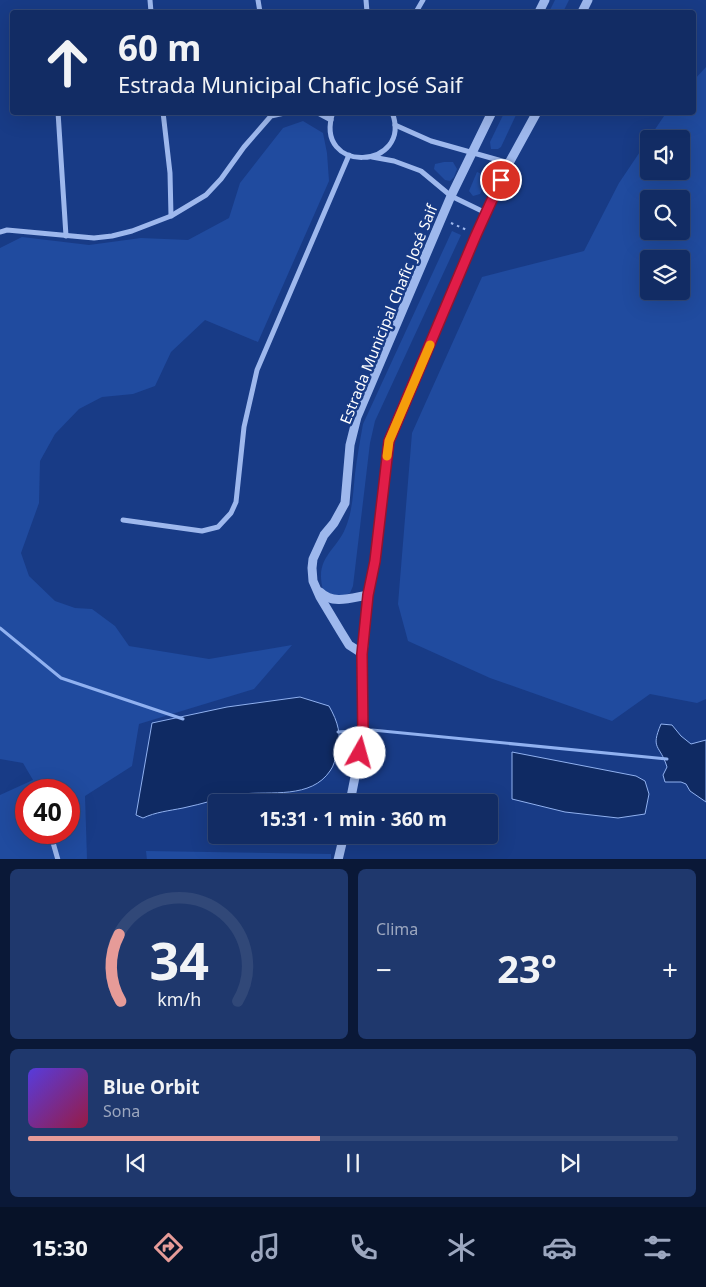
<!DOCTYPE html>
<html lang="pt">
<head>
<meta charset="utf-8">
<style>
  :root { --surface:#122c64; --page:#1f386d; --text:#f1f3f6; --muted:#9ca7bf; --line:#314878; --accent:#e69b98 }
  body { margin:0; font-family:"Noto Sans",sans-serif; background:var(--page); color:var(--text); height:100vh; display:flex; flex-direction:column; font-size:19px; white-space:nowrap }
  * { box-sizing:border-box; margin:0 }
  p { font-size:16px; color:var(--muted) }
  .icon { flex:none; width:28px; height:28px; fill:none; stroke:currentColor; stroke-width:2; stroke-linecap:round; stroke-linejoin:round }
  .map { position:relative; height:859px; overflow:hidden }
  .details { display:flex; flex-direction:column; gap:10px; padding:10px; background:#0a1837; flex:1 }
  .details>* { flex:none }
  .banner { position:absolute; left:10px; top:10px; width:686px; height:105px; border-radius:5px; box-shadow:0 5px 20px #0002,0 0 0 1px var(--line); background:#122c64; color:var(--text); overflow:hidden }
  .buttons { position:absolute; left:640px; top:130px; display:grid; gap:10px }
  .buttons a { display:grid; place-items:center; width:50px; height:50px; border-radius:5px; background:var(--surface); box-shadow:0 5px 20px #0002,0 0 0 1px var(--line); font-size:25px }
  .speed { position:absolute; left:15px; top:779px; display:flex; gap:10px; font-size:25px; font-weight:700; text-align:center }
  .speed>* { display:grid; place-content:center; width:65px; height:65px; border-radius:50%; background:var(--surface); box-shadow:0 5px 20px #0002,0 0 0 1px var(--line); line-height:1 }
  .speed .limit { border:8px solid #d22; background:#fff; color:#111 }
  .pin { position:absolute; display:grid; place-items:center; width:42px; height:42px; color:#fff; margin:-21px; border:2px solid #fff; border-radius:50%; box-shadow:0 1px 5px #0007 }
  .me { position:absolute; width:55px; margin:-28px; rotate:7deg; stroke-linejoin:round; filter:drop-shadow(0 0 4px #0008) }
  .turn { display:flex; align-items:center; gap:18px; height:105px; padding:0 25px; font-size:22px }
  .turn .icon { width:65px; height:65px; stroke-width:2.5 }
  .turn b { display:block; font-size:35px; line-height:42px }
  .big { font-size:38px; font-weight:700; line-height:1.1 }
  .details .tile { flex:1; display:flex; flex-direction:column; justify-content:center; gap:8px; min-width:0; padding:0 18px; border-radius:8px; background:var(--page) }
  .details .dial { align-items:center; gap:0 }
  .dial svg { height:130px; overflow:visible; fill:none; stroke:var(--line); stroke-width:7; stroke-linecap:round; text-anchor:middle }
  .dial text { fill:var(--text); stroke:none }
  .song { display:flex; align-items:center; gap:15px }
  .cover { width:60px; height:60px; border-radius:8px; background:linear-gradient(135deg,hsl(250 70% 55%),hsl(340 70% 35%)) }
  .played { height:5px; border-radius:2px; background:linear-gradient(90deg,var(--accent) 45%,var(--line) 45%) }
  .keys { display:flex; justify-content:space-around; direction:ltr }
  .heat { display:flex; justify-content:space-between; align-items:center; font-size:28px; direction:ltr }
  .details .tiles { flex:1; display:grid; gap:10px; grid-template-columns:1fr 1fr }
  .tile:last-child { grid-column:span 2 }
  .trip { position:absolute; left:208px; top:794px; width:290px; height:50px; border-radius:5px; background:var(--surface); box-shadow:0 5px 20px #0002,0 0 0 1px var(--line); font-weight:700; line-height:50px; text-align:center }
  .tabs { display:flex; height:80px; justify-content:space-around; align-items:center; background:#071228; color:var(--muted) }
  .tabs .icon { width:35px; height:35px }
  .tabs .selected { color:var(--accent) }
  .tabs b { font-size:22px; color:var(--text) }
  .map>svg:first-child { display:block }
  .green { fill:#204b9f; fill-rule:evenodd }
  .water { fill:#0f2a63; stroke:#90b1f0 }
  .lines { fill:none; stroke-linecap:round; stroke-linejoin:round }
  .stream { stroke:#90b1f0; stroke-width:3 }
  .path { stroke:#9eb8ed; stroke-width:2; stroke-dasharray:2.5 4; stroke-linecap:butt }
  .minor { stroke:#9eb8ed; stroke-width:5 }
  .tertiary { stroke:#9eb8ed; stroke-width:9 }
  .route-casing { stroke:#92132f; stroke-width:12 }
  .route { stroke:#e11d48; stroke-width:9 }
  .slow { stroke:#f59e0b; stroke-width:9 }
  .labels { text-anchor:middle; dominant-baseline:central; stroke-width:5; stroke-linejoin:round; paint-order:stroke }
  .street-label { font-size:15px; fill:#fff; stroke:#183b86 }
</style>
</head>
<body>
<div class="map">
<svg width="706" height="860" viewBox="0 0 706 860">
  <rect width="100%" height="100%" fill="#183b86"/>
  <g class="green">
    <polygon points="555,0 569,0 563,12 549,12"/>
    <path d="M706 67V699L697 703 650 694 612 721 490 678 408 641 398 604 412 433 482 277 584 251 619 183 666 113 694 112V80ZM649 139H681V171H649ZM649 199H681V231H649ZM649 259H681V291H649Z"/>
    <polygon points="504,113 516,113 516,115 501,147 498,149 491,149 490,142"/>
    <path d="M303 121 323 133 327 153 329 181 258 342 205 320 171 352 155 386 133 394 102 397 79 409 55 434 40 461 39 503 21 553 29 576 55 601 75 608 92 609 115 626 129 646 209 659 292 645 254 689 139 724 132 766 85 796 87 859H0V795L33 780 23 763 0 759V248L22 237 89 245 141 238 188 240 229 218 240 183 283 128ZM26 790H69V832H26Z"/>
    <polygon points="444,162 453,162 457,169 454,177 450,181 445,180 434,169 435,164"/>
    <polygon points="477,172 485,175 487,179 480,194 473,196 469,191"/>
    <path d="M452 231 461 235 375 421 370 443 353 586 350 593C339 598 333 595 323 590 314 556 338 551 347 524 353 507 353 492 355 474 357 457 360 441 363 424Z"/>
    <polygon points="146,851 331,854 331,860 147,860"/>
  </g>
  <g class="water">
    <path d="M300 697 329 706C338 722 342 735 337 753 335 759 334 766 330 771 311 799 271 791 242 794 222 797 203 804 183 808 168 811 156 812 143 818L136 815 152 723 227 707Z"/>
    <path d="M661 724 672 725 681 736 691 744 706 740V802L690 791 686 784 681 782H665L663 775 667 767C660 744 650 750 661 724Z"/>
    <polygon points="512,752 636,776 645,781 649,794 645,814 618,818 565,812 512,799"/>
  </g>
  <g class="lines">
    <g class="stream">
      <polyline points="0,628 61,678 183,719"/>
      <polyline points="372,730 667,759"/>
      <polyline points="338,732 353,731"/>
    </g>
    <polyline class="path" points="451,223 467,230"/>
    <g class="minor">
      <polyline points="150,0 151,12"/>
      <polyline points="258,0 260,12"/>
      <polyline points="366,0 367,12"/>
      <polyline points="416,12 423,0"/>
      <polyline points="58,112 66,236"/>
      <polyline points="163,112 170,173 171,216"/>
      <polyline points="316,112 331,120"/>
      <path d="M333 112C312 175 414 170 392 112"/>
      <polyline points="395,125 431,141 509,163"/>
      <polyline points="372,157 394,161 421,171 451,196 486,213"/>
      <polyline points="0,232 7,230 94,238 112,236 132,231 171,216 206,195 221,179 244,147 271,116 289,112"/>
      <polyline points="123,520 202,531 218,527 231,513 236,502 244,427 257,370 349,155"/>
      <polyline points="50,832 58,860"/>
    </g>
    <g class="tertiary">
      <polyline points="539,12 545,0"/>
      <polyline points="582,12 588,0"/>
      <path d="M320 592C333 605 351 598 368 595"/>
      <polyline points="363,654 349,645 341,632 320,597 313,581 312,568 313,559 324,535 334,523 345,503 350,445 357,417 451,196 492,112"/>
      <polyline points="350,802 363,737 363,654 368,595 375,561 389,441 476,235 509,163 537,112"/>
      <polyline points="338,860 344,835"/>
    </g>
  </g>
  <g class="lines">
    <defs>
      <polyline id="route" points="360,753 363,737 362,654 368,595 375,561 389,441 476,235 501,180"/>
    </defs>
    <use href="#route" class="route-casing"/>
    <use href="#route" class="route"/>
    <polyline class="slow" points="387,456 389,441 430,345"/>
  </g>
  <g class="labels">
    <g class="street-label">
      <text transform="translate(388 314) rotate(-68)">Estrada Municipal Chafic José Saif</text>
    </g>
  </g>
</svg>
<div class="buttons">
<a><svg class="icon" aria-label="sound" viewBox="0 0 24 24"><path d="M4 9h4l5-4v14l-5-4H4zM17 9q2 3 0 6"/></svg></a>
<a><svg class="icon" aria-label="search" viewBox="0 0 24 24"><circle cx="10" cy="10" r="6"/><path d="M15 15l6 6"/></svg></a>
<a><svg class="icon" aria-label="layers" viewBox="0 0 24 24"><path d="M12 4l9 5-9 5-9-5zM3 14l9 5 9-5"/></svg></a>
</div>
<div class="speed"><div class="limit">40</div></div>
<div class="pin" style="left:501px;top:180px;background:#d93025"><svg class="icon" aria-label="arrive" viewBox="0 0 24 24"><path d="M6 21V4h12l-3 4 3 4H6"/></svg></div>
<svg class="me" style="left:360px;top:753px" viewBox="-20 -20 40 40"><circle r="19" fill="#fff"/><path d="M0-13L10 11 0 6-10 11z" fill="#e11d48"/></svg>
<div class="trip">15:31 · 1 min · 360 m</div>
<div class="banner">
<div class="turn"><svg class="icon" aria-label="ahead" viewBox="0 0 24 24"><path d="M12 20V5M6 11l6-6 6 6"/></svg><div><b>60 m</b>Estrada Municipal Chafic José Saif</div></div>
</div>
</div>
<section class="details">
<div class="tiles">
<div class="tile dial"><svg viewBox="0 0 100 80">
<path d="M14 69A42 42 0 1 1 86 69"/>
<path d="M14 69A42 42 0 0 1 13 28" stroke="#e69b98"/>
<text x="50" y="56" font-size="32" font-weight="700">34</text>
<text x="50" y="72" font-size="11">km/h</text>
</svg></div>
<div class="tile"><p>Clima</p>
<div class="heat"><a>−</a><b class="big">23°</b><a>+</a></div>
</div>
<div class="tile">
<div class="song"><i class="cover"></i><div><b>Blue Orbit</b><p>Sona</p></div></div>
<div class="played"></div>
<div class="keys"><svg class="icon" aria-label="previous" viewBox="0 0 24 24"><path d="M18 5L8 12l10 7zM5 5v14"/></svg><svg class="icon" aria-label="pause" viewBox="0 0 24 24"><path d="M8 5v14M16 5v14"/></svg><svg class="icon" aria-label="next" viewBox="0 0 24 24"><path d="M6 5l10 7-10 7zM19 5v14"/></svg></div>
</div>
</div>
</section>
<nav class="tabs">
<b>15:30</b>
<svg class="icon selected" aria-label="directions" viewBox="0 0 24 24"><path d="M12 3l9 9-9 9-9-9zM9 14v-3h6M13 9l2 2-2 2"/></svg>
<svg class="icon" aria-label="music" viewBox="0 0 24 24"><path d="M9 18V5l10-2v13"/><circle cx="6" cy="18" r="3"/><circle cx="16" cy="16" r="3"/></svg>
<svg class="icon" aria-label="phone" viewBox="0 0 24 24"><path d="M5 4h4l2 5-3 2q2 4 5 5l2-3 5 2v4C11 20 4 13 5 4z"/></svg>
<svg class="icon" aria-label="climate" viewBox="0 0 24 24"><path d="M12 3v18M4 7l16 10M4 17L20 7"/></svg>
<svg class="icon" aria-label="car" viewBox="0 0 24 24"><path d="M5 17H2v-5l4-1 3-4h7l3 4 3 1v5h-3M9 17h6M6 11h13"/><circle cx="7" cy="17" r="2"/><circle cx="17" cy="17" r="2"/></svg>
<svg class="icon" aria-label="filters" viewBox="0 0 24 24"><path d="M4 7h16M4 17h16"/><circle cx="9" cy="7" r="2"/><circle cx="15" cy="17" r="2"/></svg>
</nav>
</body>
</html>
